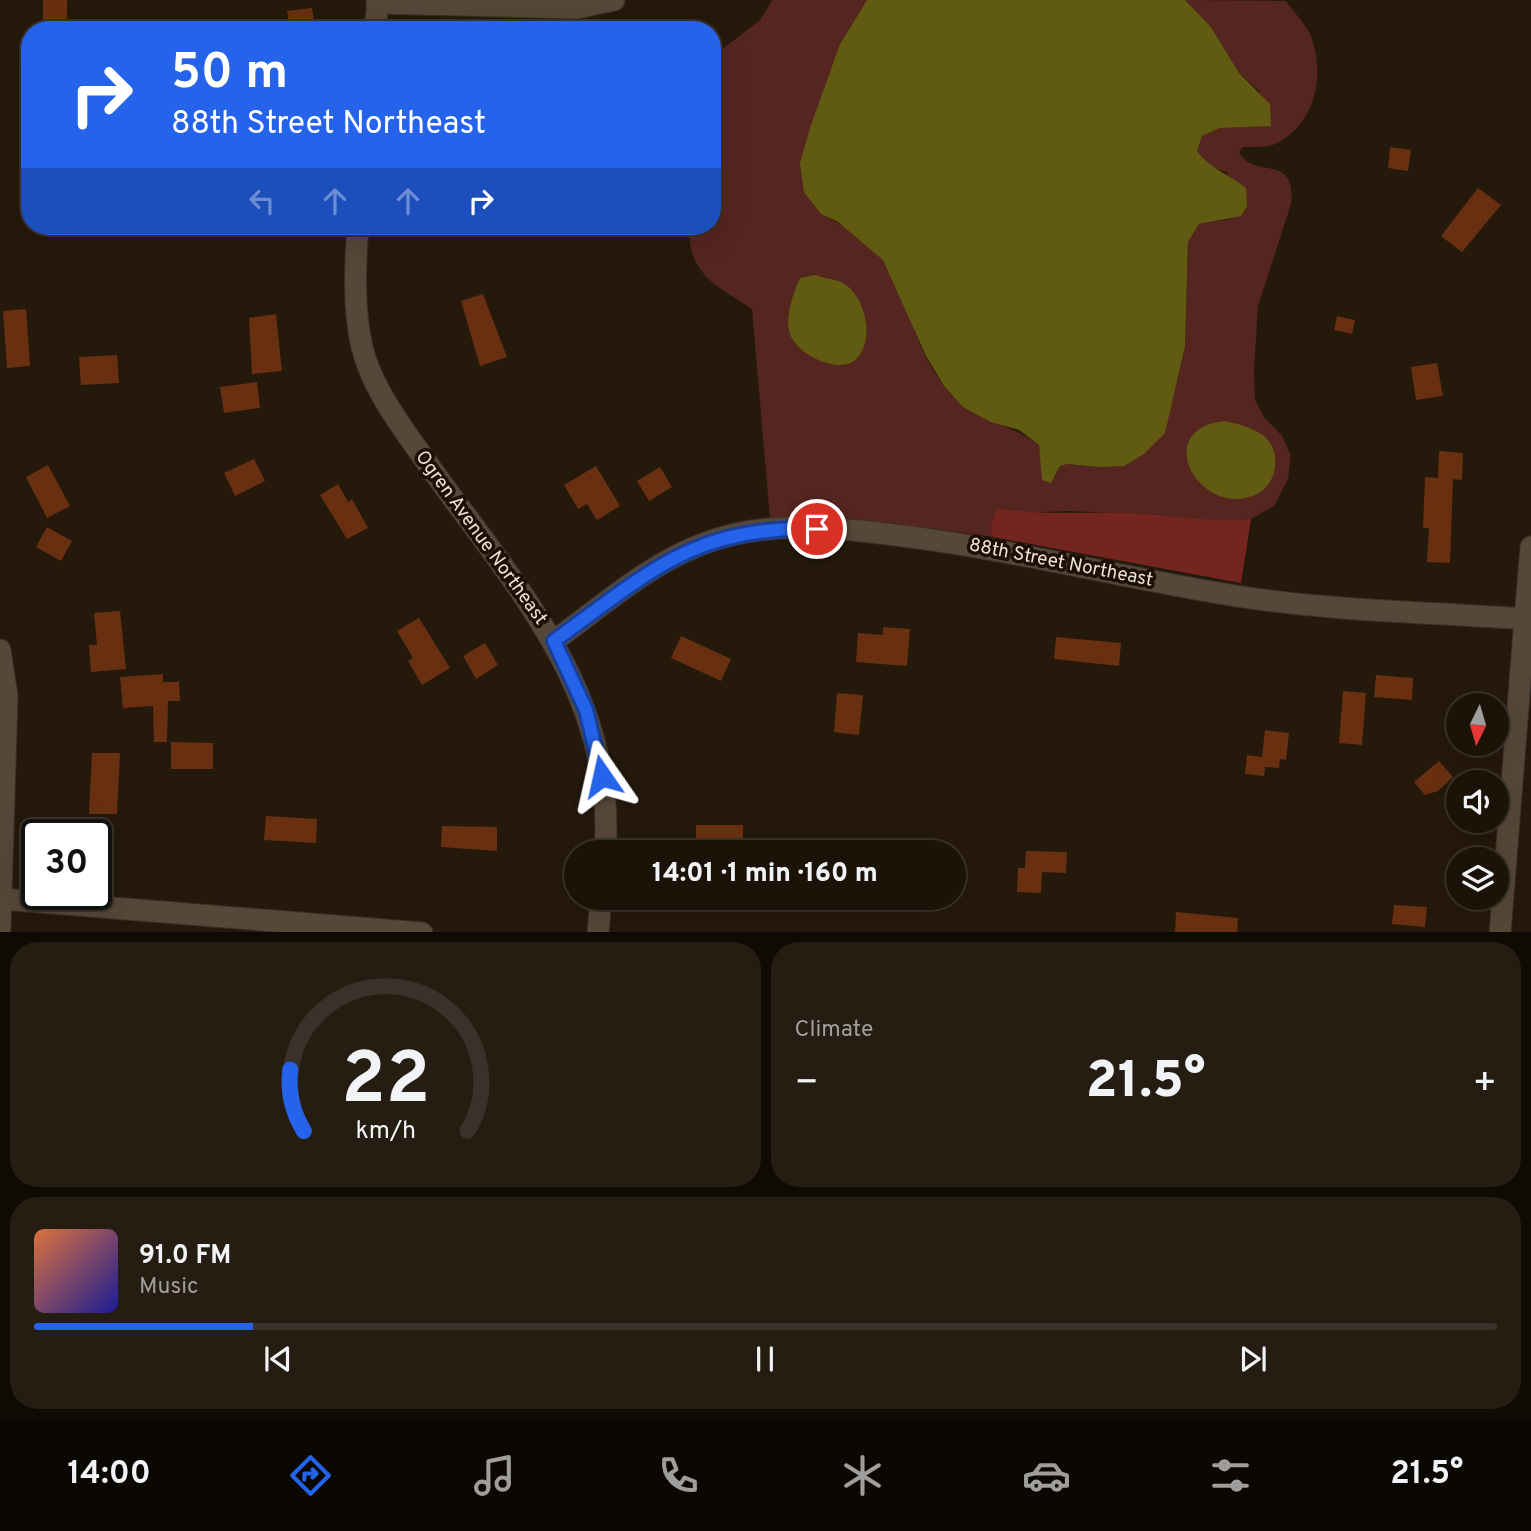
<!DOCTYPE html>
<html lang="en">
<head>
<meta charset="utf-8">
<style>
  :root { --surface:#1c1308; --page:#251c12; --text:#f1f3f6; --muted:#a09e9c; --line:#3a3229; --accent:#2563eb }
  body { margin:0; font-family:Overpass,sans-serif; background:var(--page); color:var(--text); height:100vh; display:flex; flex-direction:column; font-size:26px; white-space:nowrap }
  * { box-sizing:border-box; margin:0 }
  p { font-size:23px; color:var(--muted) }
  .icon { flex:none; width:38px; height:38px; fill:none; stroke:currentColor; stroke-width:2; stroke-linecap:round; stroke-linejoin:round }
  .map { position:relative; height:932px; overflow:hidden }
  .sheet { display:flex; flex-direction:column; gap:10px; padding:10px; background:#0f0a04; flex:1 }
  .sheet>* { flex:none }
  .guide { position:absolute; left:21px; top:21px; width:700px; height:214px; border-radius:28px; box-shadow:0 7px 28px #0002,0 0 0 2px var(--line); background:#2563eb; color:#fff; overflow:hidden }
  .needle { width:46px; rotate:185deg }
  .controls { position:absolute; left:1446px; top:693px; display:grid; gap:14px }
  .controls a { display:grid; place-items:center; width:63px; height:63px; border-radius:50%; background:var(--surface); box-shadow:0 7px 28px #0002,0 0 0 2px var(--line); font-size:35px }
  .speed { position:absolute; left:21px; top:819px; display:flex; gap:14px; font-size:35px; font-weight:700; text-align:center }
  .speed>* { display:grid; place-content:center; width:91px; height:91px; border-radius:50%; background:var(--surface); box-shadow:0 7px 28px #0002,0 0 0 2px var(--line); line-height:1 }
  .speed .limit { border:4px solid #111; border-radius:10px; background:#fff; color:#111 }
  .pin { position:absolute; display:grid; place-items:center; width:60px; height:60px; color:#fff; margin:-30px; border:4px solid #fff; border-radius:50%; box-shadow:0 2px 7px #0007 }
  .me { position:absolute; width:77px; margin:-38px; rotate:349deg; stroke-linejoin:round; filter:drop-shadow(0 0 5px #0008) }
  .turn { display:flex; align-items:center; gap:24px; height:147px; padding:0 35px; font-size:32px }
  .turn .icon { width:91px; height:91px; stroke-width:2.5 }
  .turn b { display:block; font-size:49px; line-height:60px }
  .lanes { display:flex; align-items:center; height:66px; padding:0 35px; background:#0003; justify-content:center; gap:35px; direction:ltr }
  .lanes .off { opacity:.35 }
  .big { font-size:52px; font-weight:800; line-height:1.1 }
  .sheet .widget { flex:1; display:flex; flex-direction:column; justify-content:center; gap:10px; min-width:0; padding:0 24px; border-radius:28px; background:var(--page) }
  .sheet .dial { align-items:center; gap:0 }
  .dial svg { height:182px; overflow:visible; fill:none; stroke:var(--line); stroke-width:7; stroke-linecap:round; text-anchor:middle }
  .dial text { fill:var(--text); stroke:none }
  .song { display:flex; align-items:center; gap:21px }
  .cover { width:84px; height:84px; border-radius:10px; background:linear-gradient(135deg,hsl(20 70% 55%),hsl(240 70% 35%)) }
  .played { height:7px; border-radius:4px; background:linear-gradient(90deg,var(--accent) 15%,var(--line) 15%) }
  .keys { display:flex; justify-content:space-around; direction:ltr }
  .heat { display:flex; justify-content:space-between; align-items:center; font-size:38px; direction:ltr }
  .sheet .tiles { flex:1; display:grid; gap:10px; grid-template-columns:1fr 1fr }
  .widget:last-child { grid-column:span 2 }
  .trip { position:absolute; left:564px; top:840px; width:402px; height:70px; border-radius:35px; background:var(--surface); box-shadow:0 7px 28px #0002,0 0 0 2px var(--line); font-weight:800; line-height:70px; text-align:center }
  .dock { display:flex; height:112px; justify-content:space-around; align-items:center; background:#0b0803; color:var(--muted) }
  .dock .icon { width:49px; height:49px }
  .dock .on { color:var(--accent) }
  .dock b { font-size:32px; color:var(--text) }
  .map>svg:first-child { display:block }
  .green { fill:#552520 }
  .forest { fill:#752520 }
  .water { fill:#615b11 }
  .building { fill:#683011 }
  .lines { fill:none; stroke-linecap:round; stroke-linejoin:round }
  .minor-casing { stroke:#3a302b; stroke-width:23 }
  .minor { stroke:#564738; stroke-width:21 }
  .route-casing { stroke:#184099; stroke-width:18 }
  .route { stroke:#2563eb; stroke-width:12 }
  .labels { text-anchor:middle; dominant-baseline:central; stroke-width:7; stroke-linejoin:round; paint-order:stroke }
  .street-label { font-size:19px; fill:#eae0d8; stroke:#1c0f04 }
</style>
</head>
<body>
<div class="map">
<svg width="1531" height="933" viewBox="0 0 1531 933">
  <rect width="100%" height="100%" fill="#25190b"/>
  <path class="green" d="M772 0H867L840 44 821 214C839 222 875 246 885 262 908 302 916 351 945 387 970 419 1008 422 1039 445L1042 465 1055 477 1060 466 1068 464 1098 467 1171 405 1185 346 1188 242 1199 224 1230 219 1228 173 1206 164 1197 151 1202 136 1220 128 1239 127 1260 92 1239 73 1211 27 1185 0 1286 1C1293 11 1303 21 1309 32 1327 72 1316 125 1275 144 1267 148 1253 147 1243 147L1239 152C1253 180 1297 152 1291 204L1258 306 1254 370 1255 400 1264 417 1282 436 1291 455 1288 479 1274 506 1251 519 1215 522 1152 514 1066 511 1026 513 998 508 990 528 993 537 889 523 770 519 752 309C716 285 688 275 689 226H712V57L760 20Z"/>
  <path class="forest" d="M997 508C1041 516 1088 511 1132 513 1175 515 1207 523 1251 519L1241 583 993 537 990 528Z"/>
  <g class="water">
    <path d="M867 0H1185L1211 27 1239 73 1270 104 1271 126 1220 128 1202 136 1197 151C1209 168 1229 174 1246 188L1247 206 1241 216 1199 224 1188 242 1185 346 1165 433 1144 454 1124 466 1098 467 1068 464 1060 466 1051 483 1042 480 1039 445 1019 430 991 422 963 407 944 386 926 356 883 260 838 222 821 214 804 192 800 163 811 125 840 44Z"/>
    <path d="M815 275C823 278 834 279 841 282 866 294 877 343 854 361 838 373 802 356 793 340 782 323 793 294 800 278Z"/>
    <path d="M1225 421C1238 424 1250 427 1261 434 1283 448 1279 485 1255 495 1200 519 1149 429 1225 421Z"/>
  </g>
  <g class="building">
    <rect x="43" y="0" width="24" height="30"/>
    <polygon points="312,8 315,30 290,30 287,11"/>
    <polygon points="1390,147 1411,150 1408,171 1388,168"/>
    <polygon points="1478,188 1501,205 1462,252 1441,236"/>
    <polygon points="483,294 507,357 480,366 461,301"/>
    <polygon points="26,309 30,366 7,368 3,311"/>
    <polygon points="276,314 282,371 252,374 249,318"/>
    <polygon points="1337,316 1355,320 1352,334 1334,330"/>
    <polygon points="117,355 119,383 81,385 79,357"/>
    <polygon points="1437,363 1443,396 1416,400 1411,367"/>
    <polygon points="257,382 260,408 224,413 220,387"/>
    <polygon points="1439,451 1463,453 1462,480 1453,479 1450,563 1427,562 1429,528 1423,528 1425,477 1438,478"/>
    <polygon points="254,459 265,481 235,496 224,473"/>
    <polygon points="48,465 70,506 47,518 26,477"/>
    <polygon points="596,466 620,506 597,520 587,504 578,509 564,485"/>
    <polygon points="660,467 672,487 649,501 637,481"/>
    <polygon points="338,484 348,502 352,499 368,528 347,539 320,495"/>
    <polygon points="47,527 72,541 61,561 36,547"/>
    <polygon points="120,611 126,669 91,672 89,645 97,645 94,613"/>
    <polygon points="419,618 450,668 422,685 408,661 413,658 397,631"/>
    <polygon points="883,627 910,629 907,666 856,662 858,633 883,635"/>
    <polygon points="681,636 731,659 721,681 671,658"/>
    <polygon points="1056,637 1121,643 1119,666 1054,659"/>
    <polygon points="485,643 498,665 476,679 463,656"/>
    <polygon points="163,674 163,682 179,682 180,701 168,701 167,742 154,742 153,706 123,708 120,677"/>
    <polygon points="1376,675 1413,678 1412,700 1374,697"/>
    <polygon points="1343,691 1366,693 1362,745 1339,743"/>
    <polygon points="837,693 863,695 859,735 834,732"/>
    <polygon points="1265,730 1289,733 1286,760 1280,759 1279,768 1265,767 1264,776 1245,774 1247,755 1262,757"/>
    <polygon points="171,742 213,743 213,769 171,769"/>
    <polygon points="92,753 120,753 117,814 89,814"/>
    <polygon points="1439,761 1453,777 1438,791 1425,795 1414,782"/>
    <polygon points="266,816 317,819 316,843 264,840"/>
    <polygon points="696,825 743,825 743,852 696,849"/>
    <polygon points="442,826 497,827 497,851 441,847"/>
    <polygon points="1026,851 1067,852 1066,873 1042,872 1041,893 1017,892 1018,868 1025,868"/>
    <polygon points="1394,905 1427,907 1425,927 1392,924"/>
    <polygon points="1176,912 1238,918 1237,933 1175,933"/>
  </g>
  <g class="lines">
    <defs>
      <g id="minor">
        <polyline points="377,3 577,8 614,0"/>
        <polyline points="375,30 378,0"/>
        <path d="M358 226C355 266 353 307 362 347 372 390 405 431 430 467 516 587 617 694 605 852"/>
        <path d="M554 641C605 604 654 559 714 540 774 520 842 528 903 536 1015 550 1124 578 1236 596 1331 611 1429 612 1525 619L1531 547"/>
        <polyline points="0,650 7,696 0,928"/>
        <polyline points="2,899 422,933"/>
        <polyline points="598,933 601,898"/>
        <polyline points="1500,933 1525,619"/>
      </g>
    </defs>
    <use href="#minor" class="minor-casing"/>
    <use href="#minor" class="minor"/>
  </g>
  <g class="lines">
    <defs>
      <path id="route" d="M602 776 586 710 554 641C648 573 695 525 817 529"/>
    </defs>
    <use href="#route" class="route-casing"/>
    <use href="#route" class="route"/>
  </g>
  <g class="labels">
    <g class="street-label">
      <text transform="translate(481 538) rotate(54)">Ogren Avenue Northeast</text>
      <text transform="translate(1061 563) rotate(11)">88th Street Northeast</text>
    </g>
  </g>
</svg>
<div class="controls">
<a><svg class="needle" viewBox="-14 -14 28 28"><path d="M0-13l5 13h-10z" fill="#e53935"/><path d="M0 13l5-13h-10z" fill="#a09e9c"/></svg></a>
<a><svg class="icon" aria-label="sound" viewBox="0 0 24 24"><path d="M4 9h4l5-4v14l-5-4H4zM17 9q2 3 0 6"/></svg></a>
<a><svg class="icon" aria-label="layers" viewBox="0 0 24 24"><path d="M12 4l9 5-9 5-9-5zM3 14l9 5 9-5"/></svg></a>
</div>
<div class="speed"><div class="limit">30</div></div>
<div class="pin" style="left:817px;top:529px;background:#d93025"><svg class="icon" aria-label="arrive" viewBox="0 0 24 24"><path d="M6 21V4h12l-3 4 3 4H6"/></svg></div>
<svg class="me" style="left:602px;top:776px" viewBox="-20 -20 40 40"><path d="M0-17L14 15 0 8-14 15z" fill="#2563eb" stroke="#fff" stroke-width="4"/></svg>
<div class="trip">14:01 · 1 min · 160 m</div>
<div class="guide">
<div class="turn"><svg class="icon" aria-label="right" viewBox="0 0 24 24"><path d="M7 20v-9h11M14 6l5 5-5 5"/></svg><div><b>50 m</b>88th Street Northeast</div></div>
<div class="lanes"><svg class="icon off" aria-label="left" viewBox="0 0 24 24"><path d="M17 20v-9H6M10 6l-5 5 5 5"/></svg><svg class="icon off" aria-label="ahead" viewBox="0 0 24 24"><path d="M12 20V5M6 11l6-6 6 6"/></svg><svg class="icon off" aria-label="ahead" viewBox="0 0 24 24"><path d="M12 20V5M6 11l6-6 6 6"/></svg><svg class="icon" aria-label="right" viewBox="0 0 24 24"><path d="M7 20v-9h11M14 6l5 5-5 5"/></svg></div>
</div>
</div>
<section class="sheet">
<div class="tiles">
<div class="widget dial"><svg viewBox="0 0 100 80">
<path d="M14 69A42 42 0 1 1 86 69"/>
<path d="M14 69A42 42 0 0 1 8 42" stroke="#2563eb"/>
<text x="50" y="56" font-size="32" font-weight="700">22</text>
<text x="50" y="72" font-size="11">km/h</text>
</svg></div>
<div class="widget"><p>Climate</p>
<div class="heat"><a>−</a><b class="big">21.5°</b><a>+</a></div>
</div>
<div class="widget">
<div class="song"><i class="cover"></i><div><b>91.0 FM</b><p>Music</p></div></div>
<div class="played"></div>
<div class="keys"><svg class="icon" aria-label="previous" viewBox="0 0 24 24"><path d="M18 5L8 12l10 7zM5 5v14"/></svg><svg class="icon" aria-label="pause" viewBox="0 0 24 24"><path d="M8 5v14M16 5v14"/></svg><svg class="icon" aria-label="next" viewBox="0 0 24 24"><path d="M6 5l10 7-10 7zM19 5v14"/></svg></div>
</div>
</div>
</section>
<nav class="dock">
<b>14:00</b>
<svg class="icon on" aria-label="directions" viewBox="0 0 24 24"><path d="M12 3l9 9-9 9-9-9zM9 14v-3h6M13 9l2 2-2 2"/></svg>
<svg class="icon" aria-label="music" viewBox="0 0 24 24"><path d="M9 18V5l10-2v13"/><circle cx="6" cy="18" r="3"/><circle cx="16" cy="16" r="3"/></svg>
<svg class="icon" aria-label="phone" viewBox="0 0 24 24"><path d="M5 4h4l2 5-3 2q2 4 5 5l2-3 5 2v4C11 20 4 13 5 4z"/></svg>
<svg class="icon" aria-label="climate" viewBox="0 0 24 24"><path d="M12 3v18M4 7l16 10M4 17L20 7"/></svg>
<svg class="icon" aria-label="car" viewBox="0 0 24 24"><path d="M5 17H2v-5l4-1 3-4h7l3 4 3 1v5h-3M9 17h6M6 11h13"/><circle cx="7" cy="17" r="2"/><circle cx="17" cy="17" r="2"/></svg>
<svg class="icon" aria-label="filters" viewBox="0 0 24 24"><path d="M4 7h16M4 17h16"/><circle cx="9" cy="7" r="2"/><circle cx="15" cy="17" r="2"/></svg>
<b>21.5°</b>
</nav>
</body>
</html>
